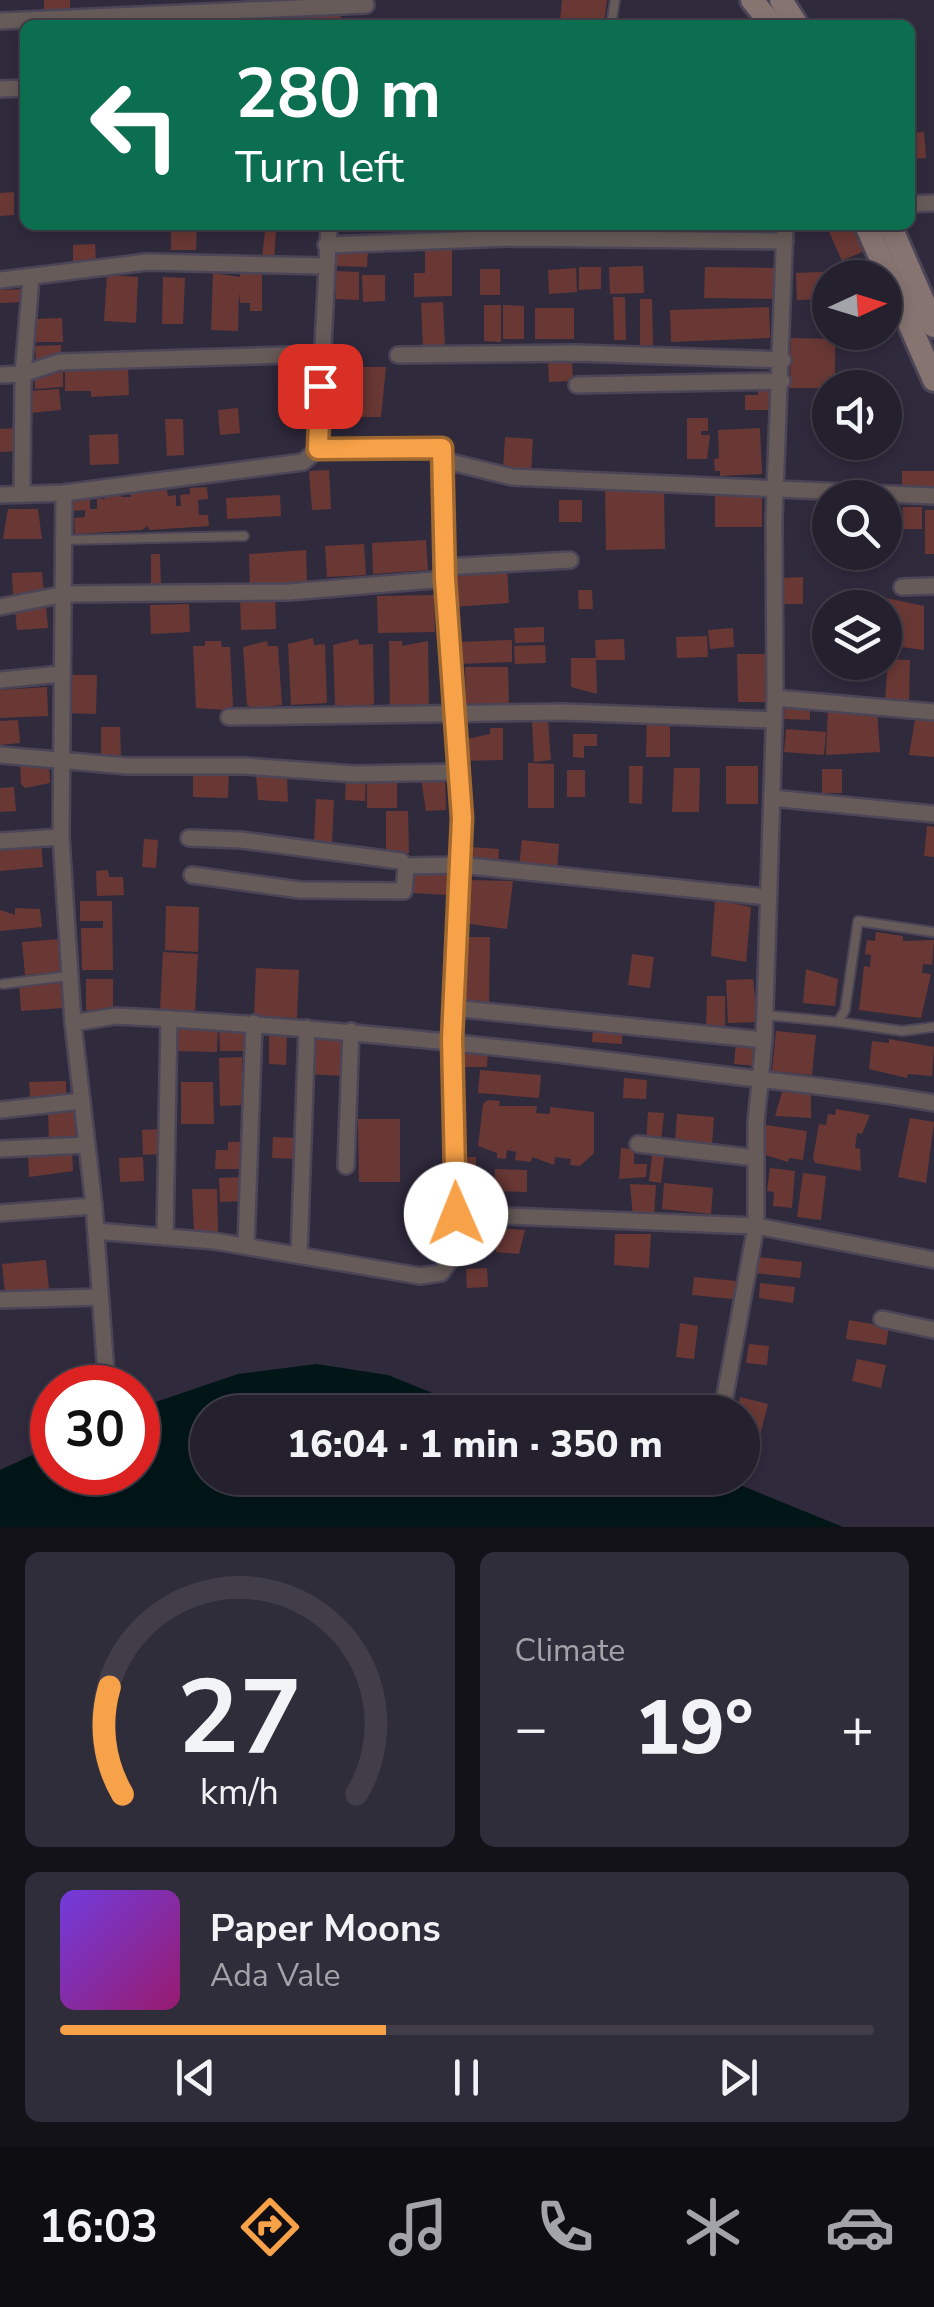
<!DOCTYPE html>
<html lang="en">
<head>
<meta charset="utf-8">
<style>
  :root { --surface:#24202e; --page:#302d3a; --text:#f1f3f6; --muted:#a3a3aa; --line:#413e4a; --accent:#f7a148 }
  body { margin:0; font-family:"Nunito Sans",sans-serif; background:var(--page); color:var(--text); height:100vh; display:flex; flex-direction:column; font-size:38px; white-space:nowrap }
  * { box-sizing:border-box; margin:0 }
  p { font-size:32px; color:var(--muted) }
  .icon { flex:none; width:55px; height:55px; fill:none; stroke:currentColor; stroke-width:2; stroke-linecap:round; stroke-linejoin:round }
  .map { position:relative; height:1527px; overflow:hidden }
  .panel { display:flex; flex-direction:column; gap:25px; padding:25px; background:#141219; flex:1 }
  .panel>* { flex:none }
  .top-card { position:absolute; left:20px; top:20px; width:895px; height:210px; border-radius:15px; box-shadow:0 5px 15px #0003,0 0 0 2px var(--line); background:#0b6e4f; color:#fff; overflow:hidden }
  .needle { width:65px; rotate:86deg }
  .tools { position:absolute; left:812px; top:260px; display:grid; gap:20px }
  .tools a { display:grid; place-items:center; width:90px; height:90px; border-radius:50%; background:var(--surface); box-shadow:0 5px 15px #0003,0 0 0 2px var(--line); font-size:50px }
  .speed { position:absolute; left:30px; top:1365px; display:flex; gap:20px; font-size:50px; font-weight:700; text-align:center }
  .speed>* { display:grid; place-content:center; width:130px; height:130px; border-radius:50%; background:var(--surface); box-shadow:0 5px 15px #0003,0 0 0 2px var(--line); line-height:1 }
  .speed .limit { border:15px solid #d22; background:#fff; color:#111 }
  .pin { position:absolute; display:grid; place-items:center; width:85px; height:85px; color:#fff; margin:-42px; border-radius:20px; box-shadow:0 5px 15px #0006 }
  .me { position:absolute; width:110px; margin:-55px; rotate:359deg; stroke-linejoin:round; filter:drop-shadow(0 0 8px #0008) }
  .turn { display:flex; align-items:center; gap:35px; height:210px; padding:0 50px; font-size:45px }
  .turn .icon { width:130px; height:130px; stroke-width:2.5 }
  .turn b { display:block; font-size:70px; line-height:85px }
  .big { font-size:75px; font-weight:800; line-height:1.1 }
  .panel .widget { flex:1; display:flex; flex-direction:column; justify-content:center; gap:15px; min-width:0; padding:0 35px; border-radius:15px; background:var(--page) }
  .panel .dial { align-items:center; gap:0 }
  .dial svg { height:260px; overflow:visible; fill:none; stroke:var(--line); stroke-width:7; stroke-linecap:round; text-anchor:middle }
  .dial text { fill:var(--text); stroke:none }
  .song { display:flex; align-items:center; gap:30px }
  .cover { width:120px; height:120px; border-radius:15px; background:linear-gradient(135deg,hsl(260 70% 55%),hsl(320 70% 35%)) }
  .played { height:10px; border-radius:5px; background:linear-gradient(90deg,var(--accent) 40%,var(--line) 40%) }
  .keys { display:flex; justify-content:space-around; direction:ltr }
  .heat { display:flex; justify-content:space-between; align-items:center; font-size:55px; direction:ltr }
  .panel .tiles { flex:1; display:grid; gap:25px; grid-template-columns:1fr 1fr }
  .widget:last-child { grid-column:span 2 }
  .trip { position:absolute; left:190px; top:1395px; width:570px; height:100px; border-radius:50px; background:var(--surface); box-shadow:0 5px 15px #0003,0 0 0 2px var(--line); font-weight:800; line-height:100px; text-align:center }
  .dock { display:flex; height:160px; justify-content:space-around; align-items:center; background:#0e0d12; color:var(--muted) }
  .dock .icon { width:70px; height:70px }
  .dock .on { color:var(--accent) }
  .dock b { font-size:45px; color:var(--text) }
  .map>svg:first-child { display:block }
  .water { fill:#021618 }
  .building { fill:#693835 }
  .lines { fill:none; stroke-linecap:round; stroke-linejoin:round }
  .service-casing { stroke:#4b4557; stroke-width:12 }
  .minor-casing { stroke:#4b4557; stroke-width:20 }
  .secondary-casing { stroke:#4b4557; stroke-width:28 }
  .service { stroke:#675b59; stroke-width:8 }
  .minor { stroke:#675b59; stroke-width:15 }
  .secondary { stroke:#867471; stroke-width:22 }
  .route-casing { stroke:#a1692f; stroke-width:25 }
  .route { stroke:#f7a148; stroke-width:18 }
</style>
</head>
<body>
<div class="map">
<svg width="934" height="1527" viewBox="0 0 934 1527">
  <rect width="100%" height="100%" fill="#302a3d"/>
  <polygon class="water" points="316,1364 388,1375 462,1405 525,1412 208,1412 208,1478 723,1478 843,1527 0,1527 0,1470 52,1446 52,1472 138,1472 138,1408 238,1374"/>
  <g class="building">
    <rect x="44" y="0" width="26" height="16"/>
    <polygon points="562,0 607,0 604,25 560,21"/>
    <polygon points="341,10 340,25 308,25 309,12"/>
    <polygon points="924,132 926,158 910,159 910,133"/>
    <polygon points="14,192 14,215 0,216 0,193"/>
    <polygon points="171,225 197,225 196,250 171,250"/>
    <polygon points="568,225 618,225 618,237 595,238 595,230 568,231"/>
    <polygon points="826,225 852,225 864,251 842,261"/>
    <polygon points="265,231 276,232 274,259 262,258"/>
    <polygon points="95,244 96,261 73,261 73,245"/>
    <polygon points="337,248 368,249 367,267 336,266"/>
    <polygon points="425,248 452,248 452,296 414,297 414,273 425,273"/>
    <polygon points="643,266 644,293 610,294 609,267"/>
    <polygon points="579,267 601,267 601,289 579,290"/>
    <polygon points="705,267 778,268 778,299 704,298"/>
    <polygon points="576,268 577,292 549,294 548,270"/>
    <rect x="480" y="269" width="20" height="26"/>
    <polygon points="874,270 874,278 830,278 830,299 797,300 796,273"/>
    <polygon points="336,271 359,272 359,300 336,299"/>
    <polygon points="213,273 240,277 240,273 262,273 262,311 250,311 250,303 240,303 239,292 238,331 211,330"/>
    <polygon points="107,275 138,277 136,323 104,321"/>
    <polygon points="362,275 385,275 385,301 363,302"/>
    <polygon points="163,277 185,278 183,324 162,324"/>
    <polygon points="26,289 27,302 0,303 0,290"/>
    <polygon points="613,297 625,297 626,340 614,340"/>
    <polygon points="640,299 652,299 653,345 640,345"/>
    <polygon points="443,302 445,347 423,348 421,303"/>
    <polygon points="484,305 501,305 501,342 484,341"/>
    <polygon points="503,305 524,306 524,339 503,339"/>
    <polygon points="769,307 770,338 671,342 670,310"/>
    <rect x="535" y="308" width="39" height="31"/>
    <polygon points="62,318 63,342 36,342 36,319"/>
    <polygon points="791,338 835,339 835,388 790,388"/>
    <polygon points="61,345 61,359 36,360 35,346"/>
    <polygon points="548,361 572,361 573,381 549,382"/>
    <polygon points="353,367 386,367 381,417 353,417"/>
    <polygon points="128,368 129,395 91,397 91,391 65,391 65,369"/>
    <polygon points="63,372 63,387 35,389 34,373"/>
    <polygon points="758,386 772,386 772,410 745,410 745,395 758,395"/>
    <polygon points="59,389 61,410 29,413 28,391"/>
    <polygon points="238,408 240,433 220,435 218,410"/>
    <polygon points="687,418 708,418 708,431 701,431 701,435 710,435 707,459 687,459"/>
    <polygon points="165,419 183,419 184,455 167,456"/>
    <polygon points="17,428 18,451 0,452 0,429"/>
    <polygon points="760,428 762,474 720,476 720,471 715,471 714,459 719,458 718,430"/>
    <polygon points="118,434 119,464 90,465 89,435"/>
    <polygon points="505,437 533,439 531,471 503,469"/>
    <polygon points="329,470 331,509 312,510 309,471"/>
    <polygon points="902,471 934,471 934,492 902,485"/>
    <polygon points="207,487 208,499 198,500 199,515 208,515 209,526 149,530 148,526 142,530 75,534 74,518 85,517 85,510 73,511 72,496 90,500 90,509 97,509 97,499 105,499 104,493 121,493 121,497 131,497 130,492 167,490 168,496 176,495 176,506 181,506 180,495 190,494 190,488"/>
    <polygon points="664,487 665,549 606,550 605,488"/>
    <rect x="715" y="490" width="47" height="37"/>
    <polygon points="280,495 281,516 227,519 226,498"/>
    <rect x="559" y="500" width="23" height="22"/>
    <rect x="903" y="507" width="19" height="22"/>
    <polygon points="8,509 38,509 42,539 3,539"/>
    <rect x="925" y="510" width="9" height="44"/>
    <polygon points="426,540 428,570 373,574 372,543"/>
    <polygon points="364,544 366,575 327,577 325,546"/>
    <polygon points="306,550 307,582 250,588 249,554"/>
    <polygon points="151,554 160,554 161,586 151,586"/>
    <polygon points="507,568 509,603 453,607 451,572"/>
    <polygon points="42,572 44,593 13,595 12,573"/>
    <polygon points="803,577 803,604 779,604 779,578"/>
    <polygon points="578,590 592,590 593,609 579,609"/>
    <polygon points="275,594 276,629 241,630 240,595"/>
    <polygon points="434,595 435,632 378,633 377,596"/>
    <polygon points="881,597 924,606 924,650 885,645 885,608 873,608 873,603 880,603"/>
    <polygon points="189,604 190,632 151,634 150,605"/>
    <polygon points="46,607 48,628 17,630 15,610"/>
    <polygon points="544,627 544,642 515,643 514,628"/>
    <polygon points="733,628 734,647 710,649 708,630"/>
    <polygon points="707,636 708,657 677,658 676,637"/>
    <polygon points="313,638 314,645 325,644 327,703 291,705 288,644"/>
    <polygon points="358,639 359,645 373,644 374,704 345,710 345,705 335,705 333,645"/>
    <polygon points="624,639 625,660 596,660 595,640"/>
    <polygon points="512,640 512,662 458,664 457,642"/>
    <polygon points="205,641 221,641 222,647 230,647 233,706 224,710 196,708 193,646 205,646"/>
    <polygon points="267,641 268,646 278,646 282,705 253,708 247,705 243,647"/>
    <polygon points="389,641 402,641 402,646 428,641 429,712 390,712"/>
    <polygon points="545,645 546,663 515,664 514,646"/>
    <polygon points="737,654 766,654 766,702 738,702"/>
    <polygon points="571,658 596,658 597,694 571,687"/>
    <polygon points="888,659 910,660 909,702 885,701"/>
    <polygon points="465,667 508,667 509,704 466,705"/>
    <polygon points="66,675 97,675 96,714 66,713"/>
    <polygon points="47,687 48,716 0,718 0,690"/>
    <polygon points="785,707 810,708 810,720 784,719"/>
    <polygon points="828,708 877,710 880,752 826,755"/>
    <polygon points="647,716 670,717 670,757 646,757"/>
    <polygon points="18,720 20,743 0,745 0,721"/>
    <polygon points="548,720 551,760 534,762 532,721"/>
    <polygon points="915,720 934,721 934,757 909,755"/>
    <polygon points="101,727 120,727 121,759 101,759"/>
    <polygon points="490,728 503,728 503,760 462,761 462,740 490,734"/>
    <polygon points="786,729 826,732 824,755 784,752"/>
    <polygon points="573,734 597,734 597,746 584,746 584,758 573,757"/>
    <polygon points="49,763 50,783 25,788 21,784 20,764"/>
    <polygon points="528,763 554,764 554,808 528,808"/>
    <polygon points="629,766 643,766 642,804 629,803"/>
    <rect x="726" y="766" width="32" height="38"/>
    <polygon points="203,768 229,768 228,798 193,797 193,774 203,774"/>
    <polygon points="674,768 700,768 699,812 672,812"/>
    <rect x="822" y="769" width="20" height="24"/>
    <rect x="567" y="770" width="18" height="27"/>
    <polygon points="274,773 274,778 287,777 288,802 258,800 256,774"/>
    <polygon points="346,777 366,778 365,801 345,800"/>
    <polygon points="445,778 446,810 426,811 421,779"/>
    <rect x="367" y="781" width="30" height="27"/>
    <polygon points="14,787 16,811 0,812 0,788"/>
    <polygon points="316,799 334,800 332,844 314,843"/>
    <polygon points="386,811 408,811 409,853 386,853"/>
    <polygon points="927,826 934,827 934,857 924,856"/>
    <polygon points="144,839 158,840 156,868 142,867"/>
    <polygon points="522,840 559,844 557,871 519,866"/>
    <polygon points="41,843 43,867 0,871 0,846"/>
    <polygon points="471,847 499,849 498,863 470,862"/>
    <polygon points="108,870 109,877 123,877 124,895 97,896 96,871"/>
    <polygon points="413,873 449,875 448,895 412,893"/>
    <polygon points="468,880 513,881 507,929 463,923"/>
    <polygon points="715,900 751,907 746,962 711,956"/>
    <polygon points="80,901 112,901 113,970 82,970 81,928 103,928 103,921 80,921"/>
    <polygon points="166,906 199,907 198,952 165,950"/>
    <polygon points="15,908 40,909 42,927 0,931 0,910 15,915"/>
    <polygon points="876,932 903,936 903,941 934,940 932,965 923,964 922,973 931,974 921,1018 859,1010 864,966 870,967 871,955 865,954 867,940 875,941"/>
    <polygon points="466,937 490,937 489,1007 466,1007"/>
    <polygon points="60,939 62,972 25,975 22,942"/>
    <polygon points="163,952 198,954 195,1011 160,1010"/>
    <polygon points="632,954 654,957 650,988 628,985"/>
    <polygon points="256,968 299,970 297,1018 254,1016"/>
    <polygon points="806,969 838,979 835,1006 803,1003"/>
    <polygon points="60,979 63,1008 21,1011 19,982"/>
    <rect x="86" y="979" width="27" height="31"/>
    <polygon points="753,979 758,1022 728,1023 726,980"/>
    <polygon points="707,996 725,996 725,1030 706,1029"/>
    <polygon points="175,1025 218,1026 217,1052 174,1051"/>
    <polygon points="219,1028 245,1028 245,1051 220,1051"/>
    <polygon points="593,1029 622,1031 622,1044 592,1042"/>
    <polygon points="269,1031 287,1031 286,1065 269,1064"/>
    <polygon points="776,1031 816,1035 812,1075 772,1071"/>
    <polygon points="311,1034 344,1035 343,1076 309,1074"/>
    <polygon points="889,1039 934,1047 932,1076 908,1074 907,1078 869,1069 872,1041 889,1043"/>
    <polygon points="736,1042 756,1044 754,1066 734,1064"/>
    <polygon points="465,1047 488,1048 487,1067 465,1067"/>
    <polygon points="242,1057 243,1105 220,1106 219,1058"/>
    <polygon points="480,1070 541,1075 539,1098 478,1093"/>
    <polygon points="624,1078 647,1080 646,1099 623,1098"/>
    <polygon points="66,1081 66,1096 30,1097 29,1082"/>
    <polygon points="181,1082 213,1082 214,1124 181,1124"/>
    <polygon points="783,1089 811,1091 811,1118 775,1116"/>
    <polygon points="488,1100 500,1101 499,1106 537,1106 536,1113 550,1114 550,1107 594,1112 594,1153 580,1166 570,1165 571,1159 555,1157 554,1165 532,1157 531,1162 515,1160 516,1152 507,1150 506,1159 497,1158 497,1153 478,1146 483,1104"/>
    <polygon points="836,1109 870,1115 862,1134 857,1133 855,1148 860,1149 861,1171 815,1163 813,1158 819,1124 826,1125 828,1114 835,1115"/>
    <polygon points="48,1110 75,1110 76,1141 49,1141"/>
    <polygon points="648,1112 664,1113 661,1143 646,1142"/>
    <polygon points="677,1114 714,1117 712,1145 675,1142"/>
    <polygon points="910,1118 934,1122 926,1183 898,1177"/>
    <polygon points="358,1119 400,1119 400,1182 359,1182"/>
    <polygon points="766,1125 807,1131 803,1160 789,1158 788,1162 762,1154"/>
    <polygon points="162,1129 163,1154 143,1155 142,1130"/>
    <polygon points="273,1137 298,1138 297,1159 272,1158"/>
    <polygon points="228,1142 242,1142 242,1169 215,1169 216,1150 228,1150"/>
    <polygon points="621,1148 634,1149 634,1164 647,1164 646,1177 619,1179"/>
    <polygon points="653,1148 665,1150 661,1183 649,1181"/>
    <polygon points="28,1150 72,1150 73,1171 29,1177"/>
    <polygon points="143,1157 144,1181 120,1182 119,1158"/>
    <rect x="456" y="1157" width="20" height="38"/>
    <polygon points="770,1168 795,1171 792,1208 773,1206 774,1192 767,1191"/>
    <polygon points="495,1169 527,1170 527,1192 494,1191"/>
    <polygon points="803,1173 826,1176 821,1220 797,1217"/>
    <polygon points="243,1177 244,1201 220,1202 219,1178"/>
    <polygon points="664,1183 713,1188 711,1214 662,1209"/>
    <polygon points="630,1184 656,1185 654,1218 633,1217"/>
    <polygon points="192,1189 217,1189 218,1232 194,1232"/>
    <polygon points="497,1228 525,1230 519,1254 496,1252"/>
    <polygon points="615,1234 651,1234 649,1268 614,1265"/>
    <polygon points="757,1257 802,1262 800,1278 755,1273"/>
    <polygon points="46,1260 49,1289 5,1293 2,1264"/>
    <polygon points="487,1268 488,1287 467,1288 466,1269"/>
    <polygon points="694,1277 736,1281 733,1299 692,1295"/>
    <polygon points="760,1283 795,1287 793,1303 759,1298"/>
    <polygon points="849,1320 889,1327 886,1345 846,1339"/>
    <polygon points="680,1323 698,1326 694,1359 676,1357"/>
    <polygon points="749,1344 769,1346 767,1365 746,1363"/>
    <polygon points="857,1359 886,1365 881,1388 852,1381"/>
    <polygon points="740,1397 768,1404 759,1439 742,1434 742,1412 737,1412"/>
  </g>
  <g class="lines">
    <defs>
      <g id="service">
        <polyline points="611,25 615,0"/>
        <polyline points="63,540 244,536"/>
        <polyline points="3,984 68,976"/>
        <polyline points="765,1015 838,1022 845,1010 858,921 933,932"/>
        <polyline points="838,1022 902,1031 934,1027"/>
      </g>
      <g id="minor">
        <polyline points="0,21 366,5"/>
        <polyline points="0,89 25,88"/>
        <polyline points="910,204 934,203"/>
        <polyline points="326,245 513,238 785,241"/>
        <polyline points="0,280 147,262 326,266"/>
        <polyline points="398,355 576,353 783,360"/>
        <polyline points="0,375 23,374 59,362 321,354"/>
        <polyline points="577,385 782,381"/>
        <polyline points="442,460 512,477 934,496"/>
        <polyline points="64,493 61,837 73,1023 94,1206 107,1388"/>
        <polyline points="22,494 23,374 31,278"/>
        <polyline points="0,495 64,493 303,462 318,449 329,225"/>
        <polyline points="445,567 570,560"/>
        <polyline points="902,587 934,586"/>
        <polyline points="0,607 65,594 289,592 445,579"/>
        <polyline points="0,680 61,674"/>
        <polyline points="775,698 934,712"/>
        <polyline points="229,717 563,712 774,720"/>
        <polyline points="0,755 127,766 245,766 355,774 459,772"/>
        <polyline points="772,798 934,814"/>
        <polyline points="189,838 241,840 401,861 406,866 460,865 766,897"/>
        <polyline points="0,841 61,837"/>
        <polyline points="192,875 300,890 404,891 406,866"/>
        <polyline points="453,1008 764,1040"/>
        <path d="M73 1023 116 1016C312 1026 505 1046 700 1072 779 1082 856 1089 934 1103"/>
        <polyline points="0,1110 82,1101"/>
        <polyline points="638,1144 756,1158"/>
        <polyline points="0,1149 86,1145"/>
        <polyline points="346,1166 351,1031"/>
        <polyline points="0,1213 94,1206"/>
        <polyline points="456,1214 756,1226 934,1260"/>
        <polyline points="96,1231 214,1241 420,1276 441,1273 453,1256 452,1039 463,818 445,579 442,448 318,449"/>
        <polyline points="165,1237 169,1019"/>
        <polyline points="246,1246 254,1023"/>
        <polyline points="299,1255 307,1028"/>
        <polyline points="0,1300 100,1297"/>
        <polyline points="882,1319 934,1330"/>
        <polyline points="722,1412 756,1226 756,1122 764,1040 775,698 774,518 785,225"/>
      </g>
      <g id="secondary">
        <polyline points="752,0 772,25"/>
        <polyline points="781,0 797,25"/>
        <polyline points="866,225 934,380"/>
        <polyline points="890,225 934,326"/>
      </g>
    </defs>
    <use href="#service" class="service-casing"/>
    <use href="#minor" class="minor-casing"/>
    <use href="#secondary" class="secondary-casing"/>
    <use href="#service" class="service"/>
    <use href="#minor" class="minor"/>
    <use href="#secondary" class="secondary"/>
  </g>
  <g class="lines">
    <defs>
      <polyline id="route" points="320,386 318,449 442,448 445,579 462,818 452,1039 456,1214"/>
    </defs>
    <use href="#route" class="route-casing"/>
    <use href="#route" class="route"/>
  </g>
</svg>
<div class="tools">
<a><svg class="needle" viewBox="-14 -14 28 28"><path d="M0-13l5 13h-10z" fill="#e53935"/><path d="M0 13l5-13h-10z" fill="#a3a3aa"/></svg></a>
<a><svg class="icon" aria-label="sound" viewBox="0 0 24 24"><path d="M4 9h4l5-4v14l-5-4H4zM17 9q2 3 0 6"/></svg></a>
<a><svg class="icon" aria-label="search" viewBox="0 0 24 24"><circle cx="10" cy="10" r="6"/><path d="M15 15l6 6"/></svg></a>
<a><svg class="icon" aria-label="layers" viewBox="0 0 24 24"><path d="M12 4l9 5-9 5-9-5zM3 14l9 5 9-5"/></svg></a>
</div>
<div class="speed"><div class="limit">30</div></div>
<div class="pin" style="left:320px;top:386px;background:#d93025"><svg class="icon" aria-label="arrive" viewBox="0 0 24 24"><path d="M6 21V4h12l-3 4 3 4H6"/></svg></div>
<svg class="me" style="left:456px;top:1214px" viewBox="-20 -20 40 40"><circle r="19" fill="#fff"/><path d="M0-13L10 11 0 6-10 11z" fill="#f7a148"/></svg>
<div class="trip">16:04 · 1 min · 350 m</div>
<div class="top-card">
<div class="turn"><svg class="icon" aria-label="left" viewBox="0 0 24 24"><path d="M17 20v-9H6M10 6l-5 5 5 5"/></svg><div><b>280 m</b>Turn left</div></div>
</div>
</div>
<section class="panel">
<div class="tiles">
<div class="widget dial"><svg viewBox="0 0 100 80">
<path d="M14 69A42 42 0 1 1 86 69"/>
<path d="M14 69A42 42 0 0 1 10 36" stroke="#f7a148"/>
<text x="50" y="56" font-size="32" font-weight="700">27</text>
<text x="50" y="72" font-size="11">km/h</text>
</svg></div>
<div class="widget"><p>Climate</p>
<div class="heat"><a>−</a><b class="big">19°</b><a>+</a></div>
</div>
<div class="widget">
<div class="song"><i class="cover"></i><div><b>Paper Moons</b><p>Ada Vale</p></div></div>
<div class="played"></div>
<div class="keys"><svg class="icon" aria-label="previous" viewBox="0 0 24 24"><path d="M18 5L8 12l10 7zM5 5v14"/></svg><svg class="icon" aria-label="pause" viewBox="0 0 24 24"><path d="M8 5v14M16 5v14"/></svg><svg class="icon" aria-label="next" viewBox="0 0 24 24"><path d="M6 5l10 7-10 7zM19 5v14"/></svg></div>
</div>
</div>
</section>
<nav class="dock">
<b>16:03</b>
<svg class="icon on" aria-label="directions" viewBox="0 0 24 24"><path d="M12 3l9 9-9 9-9-9zM9 14v-3h6M13 9l2 2-2 2"/></svg>
<svg class="icon" aria-label="music" viewBox="0 0 24 24"><path d="M9 18V5l10-2v13"/><circle cx="6" cy="18" r="3"/><circle cx="16" cy="16" r="3"/></svg>
<svg class="icon" aria-label="phone" viewBox="0 0 24 24"><path d="M5 4h4l2 5-3 2q2 4 5 5l2-3 5 2v4C11 20 4 13 5 4z"/></svg>
<svg class="icon" aria-label="climate" viewBox="0 0 24 24"><path d="M12 3v18M4 7l16 10M4 17L20 7"/></svg>
<svg class="icon" aria-label="car" viewBox="0 0 24 24"><path d="M5 17H2v-5l4-1 3-4h7l3 4 3 1v5h-3M9 17h6M6 11h13"/><circle cx="7" cy="17" r="2"/><circle cx="17" cy="17" r="2"/></svg>
</nav>
</body>
</html>
